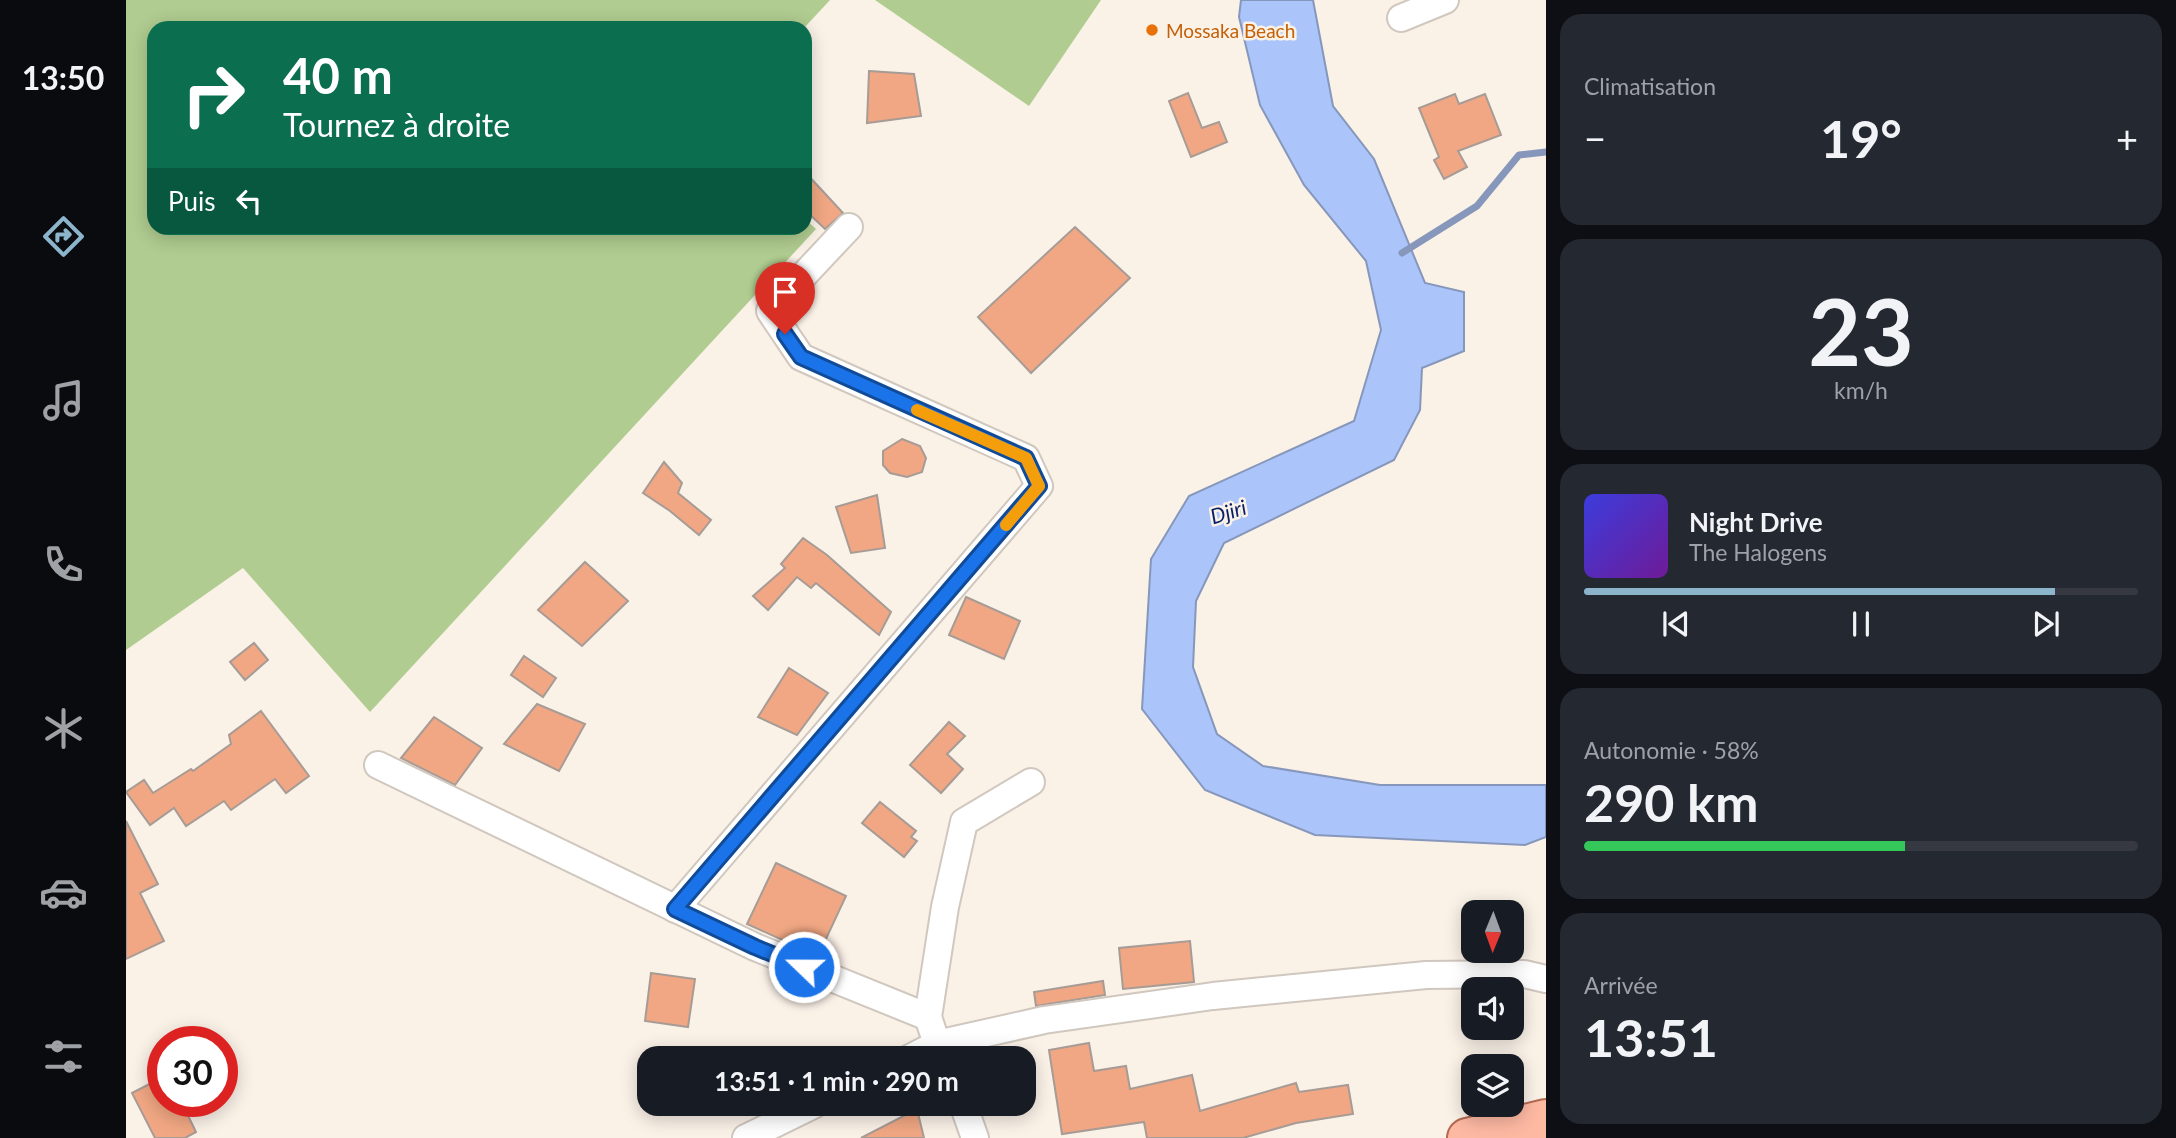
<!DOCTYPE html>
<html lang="fr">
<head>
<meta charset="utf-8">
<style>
  :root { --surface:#171b24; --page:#242831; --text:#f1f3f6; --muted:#9ea1a6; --line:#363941; --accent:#8cb4cb }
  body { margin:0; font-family:Lato,sans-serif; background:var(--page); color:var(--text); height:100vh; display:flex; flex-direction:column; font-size:26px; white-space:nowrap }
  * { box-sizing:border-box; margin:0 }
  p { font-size:23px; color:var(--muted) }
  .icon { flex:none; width:38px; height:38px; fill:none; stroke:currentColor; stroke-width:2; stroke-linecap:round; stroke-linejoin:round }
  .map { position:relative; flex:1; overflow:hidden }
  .sheet { display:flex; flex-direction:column; gap:14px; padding:14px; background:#0d0f14; width:630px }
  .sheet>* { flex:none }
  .hud { position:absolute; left:21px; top:21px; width:665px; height:214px; border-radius:21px; box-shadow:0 4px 18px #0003; background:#0b6e4f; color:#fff; overflow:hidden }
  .needle { width:46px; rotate:181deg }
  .controls { position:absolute; left:1335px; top:900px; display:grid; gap:14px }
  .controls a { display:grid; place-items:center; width:63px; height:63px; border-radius:14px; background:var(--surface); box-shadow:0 4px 18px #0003; font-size:35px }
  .speed { position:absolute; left:21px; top:1026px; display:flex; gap:14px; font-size:35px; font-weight:700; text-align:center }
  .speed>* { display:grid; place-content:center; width:91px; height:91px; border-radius:50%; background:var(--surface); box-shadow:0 4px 18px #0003; line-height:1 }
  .speed .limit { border:10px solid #d22; background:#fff; color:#111 }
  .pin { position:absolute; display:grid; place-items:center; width:60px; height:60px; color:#fff; margin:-72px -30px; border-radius:50% 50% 50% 0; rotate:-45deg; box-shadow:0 0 7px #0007 }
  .pin .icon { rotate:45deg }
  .me { position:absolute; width:77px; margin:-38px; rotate:292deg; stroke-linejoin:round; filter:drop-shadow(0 0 5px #0008) }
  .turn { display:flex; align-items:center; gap:24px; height:147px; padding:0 21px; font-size:32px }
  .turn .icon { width:91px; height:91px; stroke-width:2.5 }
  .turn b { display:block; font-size:49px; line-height:60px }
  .then { display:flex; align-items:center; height:66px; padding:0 21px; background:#0003; gap:14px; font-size:26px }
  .big { font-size:52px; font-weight:700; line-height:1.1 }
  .sheet .card { flex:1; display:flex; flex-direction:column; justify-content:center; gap:10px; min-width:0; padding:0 24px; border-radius:21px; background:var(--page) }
  .sheet .dial { align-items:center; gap:0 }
  .dial b { font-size:91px; line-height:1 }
  .song { display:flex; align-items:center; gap:21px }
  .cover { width:84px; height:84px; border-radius:10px; background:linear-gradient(135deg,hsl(240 70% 55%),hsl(280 70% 35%)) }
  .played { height:7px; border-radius:4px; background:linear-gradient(90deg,var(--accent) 85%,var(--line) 85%) }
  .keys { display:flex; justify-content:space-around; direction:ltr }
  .heat { display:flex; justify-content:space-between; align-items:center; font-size:38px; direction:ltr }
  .charge { height:10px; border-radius:5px; background:linear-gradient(90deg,#34c759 58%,var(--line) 0) }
  .trip { position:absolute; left:511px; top:1046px; width:399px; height:70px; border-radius:21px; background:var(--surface); box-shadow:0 4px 18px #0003; font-weight:700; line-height:70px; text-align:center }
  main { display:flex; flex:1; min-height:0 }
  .dock { display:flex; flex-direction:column; width:126px; justify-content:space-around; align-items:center; background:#090b0e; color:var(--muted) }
  .dock .icon { width:49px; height:49px }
  .dock .on { color:var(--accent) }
  .dock b { font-size:32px; color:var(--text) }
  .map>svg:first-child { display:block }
  .green { fill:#b0cc90 }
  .water { fill:#abc5fa; stroke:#8697bb; stroke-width:2 }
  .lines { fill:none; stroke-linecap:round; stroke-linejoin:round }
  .stream { stroke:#8697bb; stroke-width:7 }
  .building { fill:#f1a783; stroke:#a79b96; stroke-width:2 }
  .minor-casing { stroke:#d0c7be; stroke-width:30 }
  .primary-casing { stroke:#b56951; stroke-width:42 }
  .minor { stroke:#fff; stroke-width:26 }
  .primary { stroke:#feb9a3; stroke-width:38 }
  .route-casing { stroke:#114b97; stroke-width:18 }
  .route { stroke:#1a73e8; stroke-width:12 }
  .slow { stroke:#f59e0b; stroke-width:12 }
  .food-dot { fill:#e8710a; stroke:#faf1e7; stroke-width:2.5 }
  .labels { text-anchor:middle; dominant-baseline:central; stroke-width:5; stroke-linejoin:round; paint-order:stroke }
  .food-label { font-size:19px; fill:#c56008; stroke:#faf1e7; text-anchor:start }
  .water-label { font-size:21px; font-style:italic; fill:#071f67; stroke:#faf1e7 }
</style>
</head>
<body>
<main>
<nav class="dock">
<b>13:50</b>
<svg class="icon on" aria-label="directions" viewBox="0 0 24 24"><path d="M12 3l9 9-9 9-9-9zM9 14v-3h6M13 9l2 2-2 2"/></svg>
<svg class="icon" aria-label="music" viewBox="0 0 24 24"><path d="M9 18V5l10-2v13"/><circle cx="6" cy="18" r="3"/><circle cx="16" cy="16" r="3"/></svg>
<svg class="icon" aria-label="phone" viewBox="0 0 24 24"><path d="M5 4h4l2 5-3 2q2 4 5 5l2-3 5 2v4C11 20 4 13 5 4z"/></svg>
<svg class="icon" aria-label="climate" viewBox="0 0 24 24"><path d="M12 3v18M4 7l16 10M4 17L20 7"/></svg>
<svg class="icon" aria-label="car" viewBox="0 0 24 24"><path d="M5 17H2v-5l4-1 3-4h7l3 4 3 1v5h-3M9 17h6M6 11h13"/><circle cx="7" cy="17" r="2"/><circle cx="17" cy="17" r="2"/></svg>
<svg class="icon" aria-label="filters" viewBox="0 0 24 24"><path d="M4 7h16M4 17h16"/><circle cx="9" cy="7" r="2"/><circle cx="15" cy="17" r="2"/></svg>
</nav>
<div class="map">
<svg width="1420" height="1138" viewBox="0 0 1420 1138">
  <rect width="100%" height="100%" fill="#faf1e7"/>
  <g class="green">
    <polygon points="0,0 704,0 678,28 28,28 28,228 679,228 679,219 690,229 244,712 117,568 0,650"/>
    <polygon points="749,0 975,0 903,106"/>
  </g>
  <polygon class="water" points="1115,0 1187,0 1207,106 1248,159 1299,283 1338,292 1338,351 1296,368 1294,410 1268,460 1098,543 1070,601 1067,667 1091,734 1137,766 1254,785 1420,785 1420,837 1399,845 1189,835 1079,790 1016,709 1025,559 1063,496 1228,421 1255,330 1240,261 1178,185 1134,105 1113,17"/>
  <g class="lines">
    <polyline class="stream" points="1276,253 1351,206 1393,155 1420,152"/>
  </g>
  <g class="building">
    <polygon points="743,71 788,74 795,116 741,123"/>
    <polygon points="1062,93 1076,128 1093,122 1101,142 1065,157 1043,101"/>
    <polygon points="1329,94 1333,104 1359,94 1375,135 1332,151 1341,167 1318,179 1308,160 1313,157 1293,108"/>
    <polygon points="679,172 717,213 699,229 679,210"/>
    <polygon points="949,227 1004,278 905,373 852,317"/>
    <polygon points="776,439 794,446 800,458 796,472 781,477 764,473 757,465 757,451"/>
    <polygon points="538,462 556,483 552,493 585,520 573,535 544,511 517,493"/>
    <polygon points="751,495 759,548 725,553 710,507"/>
    <polygon points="677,538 701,555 765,612 753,635 690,583 685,588 671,577 642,610 627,596 659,568 655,564"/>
    <polygon points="459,562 502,601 456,646 412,610"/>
    <polygon points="840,597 894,621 878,659 823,635"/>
    <polygon points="128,643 142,660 119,680 104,662"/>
    <polygon points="398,656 430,678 417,697 385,675"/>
    <polygon points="663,668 702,693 671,735 632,717"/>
    <polygon points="411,704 459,724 433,771 378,744"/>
    <polygon points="135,711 183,776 160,793 149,779 105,810 98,801 60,826 48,808 24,825 0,792 18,780 27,793 65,769 67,771 105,744 103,735"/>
    <polygon points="308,717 356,748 329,785 275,758"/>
    <polygon points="823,722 839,736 821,754 837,769 815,793 784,765"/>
    <polygon points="754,802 790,831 785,837 791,841 778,857 736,823"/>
    <polygon points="0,821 32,884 14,893 38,941 0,959"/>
    <polygon points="650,863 720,896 692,956 621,924"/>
    <polygon points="1064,941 1068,982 997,989 993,948"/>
    <polygon points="525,973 569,979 562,1027 519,1021"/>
    <polygon points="977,981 979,995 910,1006 908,992"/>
    <polygon points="963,1043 968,1071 1000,1066 1004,1089 1066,1075 1074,1111 1170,1083 1173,1092 1222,1085 1227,1114 1170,1123 1117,1138 1021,1138 1018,1122 936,1134 923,1050"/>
    <polygon points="37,1077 37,1101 55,1101 70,1132 59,1138 29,1138 6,1093"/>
    <polygon points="791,1109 798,1138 735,1138"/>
  </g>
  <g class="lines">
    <defs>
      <g id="minor">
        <polyline points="1275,18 1319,0"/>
        <polyline points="252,765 629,947 802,1017"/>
        <polyline points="549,909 913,486 900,458 675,357 644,311 723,227"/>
        <polyline points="807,1032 802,1017 819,907 838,822 905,782"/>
        <polyline points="782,1059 811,1044 918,1020 1087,996 1300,975 1398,974 1420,979"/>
        <polyline points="837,1104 849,1138"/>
        <polyline points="620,1138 689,1104"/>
      </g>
      <polyline id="primary" points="1341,1138 1420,1119"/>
    </defs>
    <use href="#minor" class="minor-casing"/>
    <use href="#primary" class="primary-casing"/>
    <use href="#minor" class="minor"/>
    <use href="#primary" class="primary"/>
  </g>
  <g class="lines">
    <defs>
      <polyline id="route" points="659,334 675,357 900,458 913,486 549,909 629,947 678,967"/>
    </defs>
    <use href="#route" class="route-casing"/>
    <use href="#route" class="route"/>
    <polyline class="slow" points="791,410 900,458 913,486 880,525"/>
  </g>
  <circle class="food-dot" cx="1026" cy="30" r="7"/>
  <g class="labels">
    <g class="food-label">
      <text x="1040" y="30">Mossaka Beach</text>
    </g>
    <g class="water-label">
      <text transform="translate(1102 511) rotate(-17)">Djiri</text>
    </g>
  </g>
</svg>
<div class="controls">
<a><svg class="needle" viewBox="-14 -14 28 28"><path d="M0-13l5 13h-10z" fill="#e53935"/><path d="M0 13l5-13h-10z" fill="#9ea1a6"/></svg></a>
<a><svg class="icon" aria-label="sound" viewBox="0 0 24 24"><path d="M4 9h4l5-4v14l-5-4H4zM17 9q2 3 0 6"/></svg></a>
<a><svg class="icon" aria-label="layers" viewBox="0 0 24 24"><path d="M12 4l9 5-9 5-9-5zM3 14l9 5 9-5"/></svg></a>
</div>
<div class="speed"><div class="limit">30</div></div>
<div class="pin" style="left:659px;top:334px;background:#d93025"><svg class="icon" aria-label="arrive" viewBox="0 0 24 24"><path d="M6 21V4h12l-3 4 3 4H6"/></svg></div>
<svg class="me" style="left:678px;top:967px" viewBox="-20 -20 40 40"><circle r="17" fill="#1a73e8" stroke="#fff" stroke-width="3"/><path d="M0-11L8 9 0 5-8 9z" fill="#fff"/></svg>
<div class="trip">13:51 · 1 min · 290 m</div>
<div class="hud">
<div class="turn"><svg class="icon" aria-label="right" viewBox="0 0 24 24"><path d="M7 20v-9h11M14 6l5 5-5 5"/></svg><div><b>40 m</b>Tournez à droite</div></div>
<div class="then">Puis<svg class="icon" aria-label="left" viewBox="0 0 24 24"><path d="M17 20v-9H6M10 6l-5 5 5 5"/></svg></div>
</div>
</div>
<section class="sheet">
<div class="card"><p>Climatisation</p>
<div class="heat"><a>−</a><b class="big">19°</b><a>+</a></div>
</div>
<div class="card dial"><b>23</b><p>km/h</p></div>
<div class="card">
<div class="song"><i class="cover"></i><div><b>Night Drive</b><p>The Halogens</p></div></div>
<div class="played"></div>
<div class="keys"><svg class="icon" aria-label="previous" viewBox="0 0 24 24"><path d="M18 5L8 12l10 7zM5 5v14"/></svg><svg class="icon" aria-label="pause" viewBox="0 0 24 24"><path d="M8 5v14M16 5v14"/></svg><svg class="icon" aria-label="next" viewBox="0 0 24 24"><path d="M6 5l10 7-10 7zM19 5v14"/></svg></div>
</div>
<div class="card"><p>Autonomie · 58%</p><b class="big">290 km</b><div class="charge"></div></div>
<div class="card"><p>Arrivée</p><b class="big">13:51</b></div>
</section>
</main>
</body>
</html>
